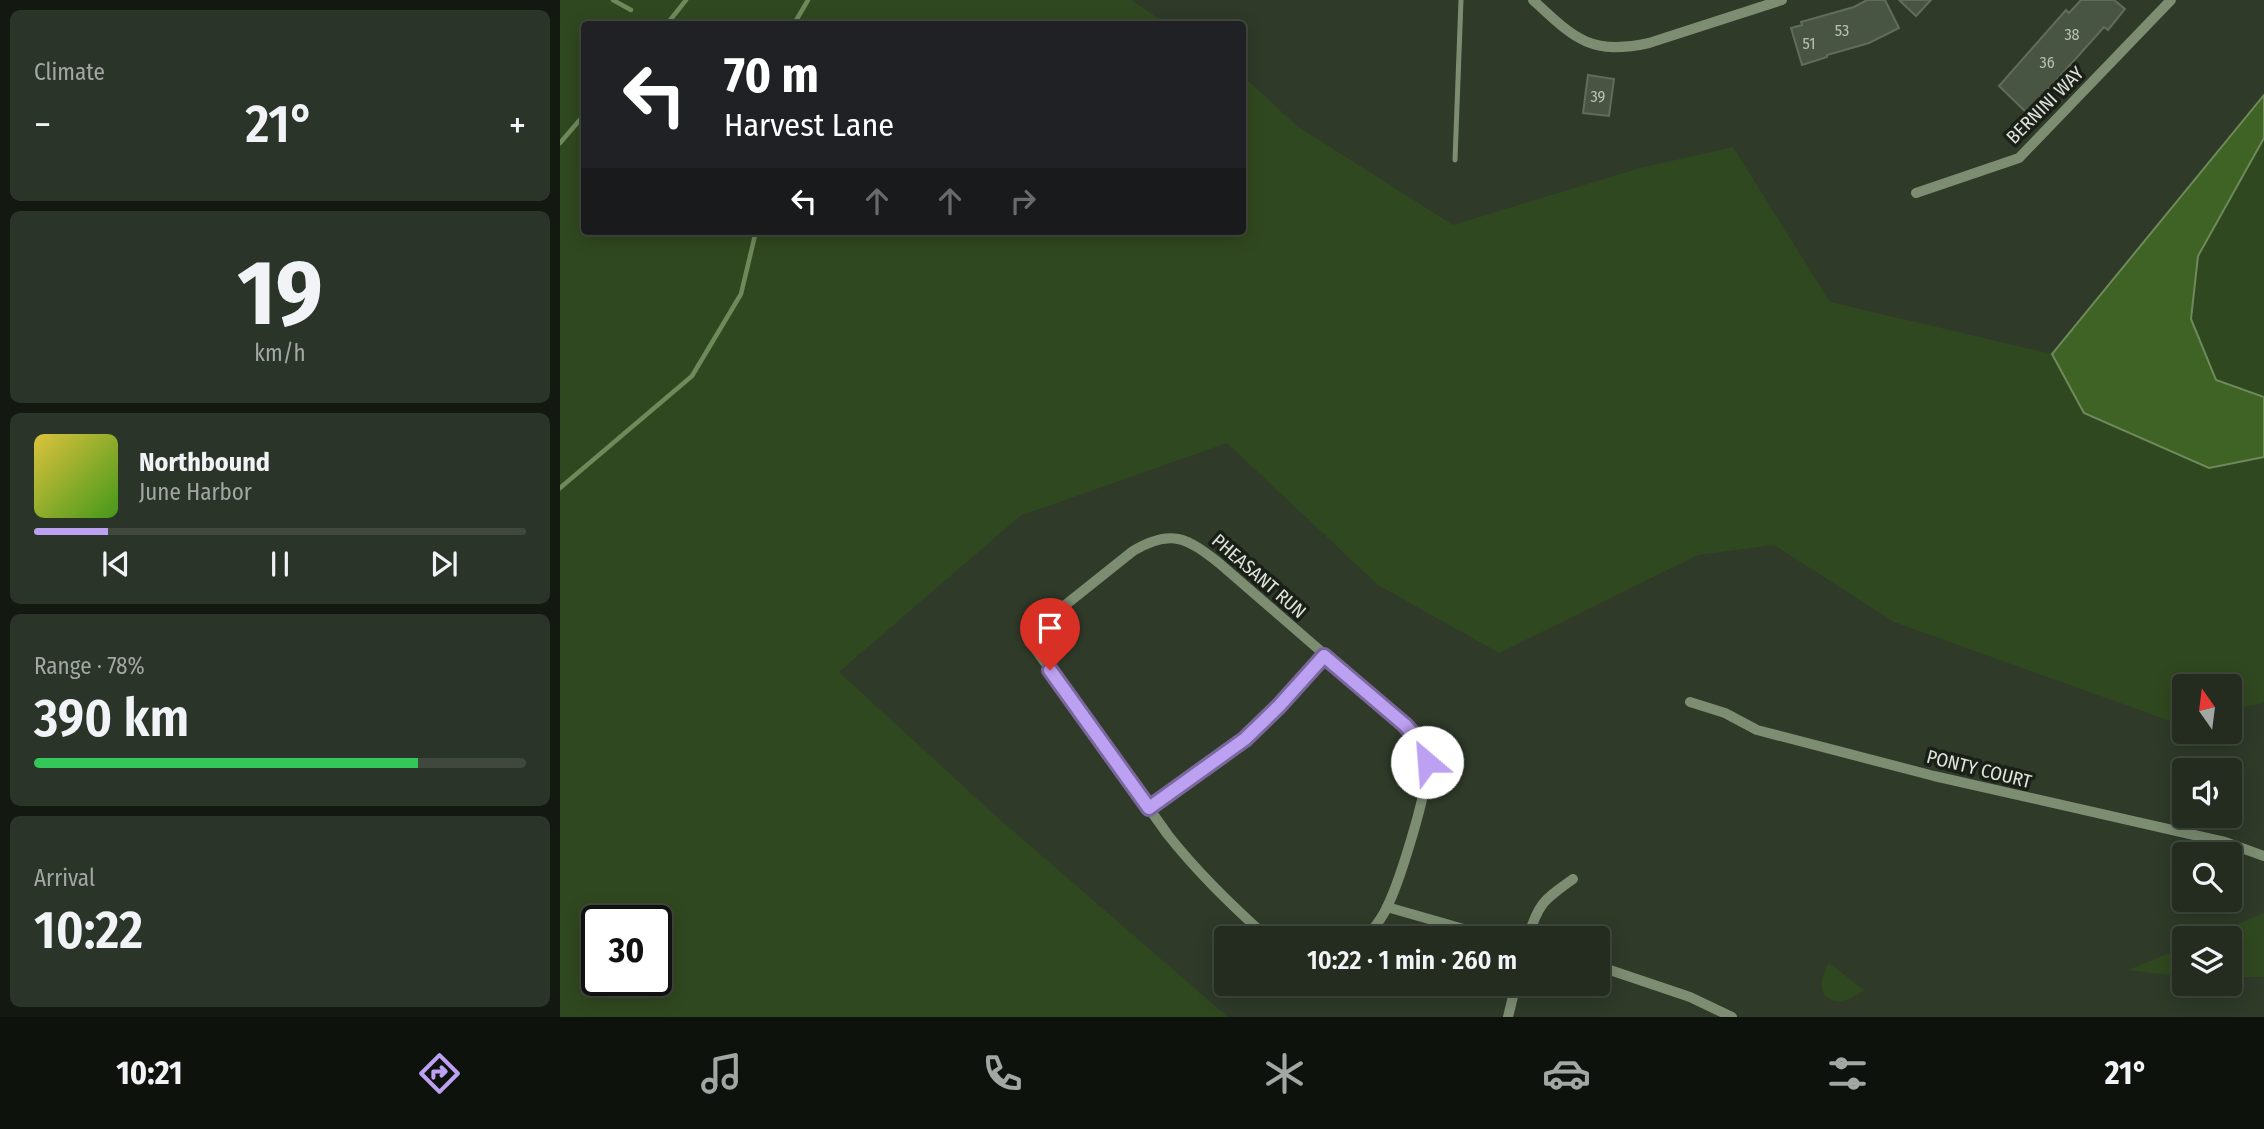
<!DOCTYPE html>
<html lang="en">
<head>
<meta charset="utf-8">
<style>
  :root { --surface:#232c1f; --page:#2b3428; --text:#f1f3f6; --muted:#a3a7a4; --line:#40483d; --accent:#bca0f2 }
  body { margin:0; font-family:"Fira Sans Condensed",sans-serif; background:var(--page); color:var(--text); height:100vh; display:flex; flex-direction:column; font-size:26px; white-space:nowrap }
  * { box-sizing:border-box; margin:0 }
  p { font-size:23px; color:var(--muted) }
  .icon { flex:none; width:38px; height:38px; fill:none; stroke:currentColor; stroke-width:2; stroke-linecap:round; stroke-linejoin:round }
  .map { position:relative; flex:1; overflow:hidden }
  .details { display:flex; flex-direction:column; gap:10px; padding:10px; background:#131811; width:560px }
  .details>* { flex:none }
  .guide { position:absolute; left:21px; top:21px; width:665px; height:214px; border-radius:7px; box-shadow:0 4px 18px #0003,0 0 0 2px var(--line); background:#202124; color:#fff; overflow:hidden }
  .needle { width:46px; rotate:346deg }
  .fabs { position:absolute; left:1612px; top:674px; display:grid; gap:14px }
  .fabs a { display:grid; place-items:center; width:70px; height:70px; border-radius:7px; background:var(--surface); box-shadow:0 4px 18px #0003,0 0 0 2px var(--line); font-size:35px }
  .speed { position:absolute; left:21px; top:905px; display:flex; gap:14px; font-size:35px; font-weight:700; text-align:center }
  .speed>* { display:grid; place-content:center; width:91px; height:91px; border-radius:50%; background:var(--surface); box-shadow:0 4px 18px #0003,0 0 0 2px var(--line); line-height:1 }
  .speed .limit { border:4px solid #111; border-radius:10px; background:#fff; color:#111 }
  .pin { position:absolute; display:grid; place-items:center; width:60px; height:60px; color:#fff; margin:-72px -30px; border-radius:50% 50% 50% 0; rotate:-45deg; box-shadow:0 0 7px #0007 }
  .pin .icon { rotate:45deg }
  .me { position:absolute; width:77px; margin:-38px; rotate:333deg; stroke-linejoin:round; filter:drop-shadow(0 0 5px #0008) }
  .turn { display:flex; align-items:center; gap:24px; height:147px; padding:0 28px; font-size:32px }
  .turn .icon { width:91px; height:91px; stroke-width:2.5 }
  .turn b { display:block; font-size:49px; line-height:60px }
  .lanes { display:flex; align-items:center; height:66px; padding:0 28px; background:#0003; justify-content:center; gap:35px; direction:ltr }
  .lanes .off { opacity:.35 }
  .big { font-size:52px; font-weight:600; line-height:1.1 }
  .details .card { flex:1; display:flex; flex-direction:column; justify-content:center; gap:10px; min-width:0; padding:0 24px; border-radius:10px; background:var(--page) }
  .details .dial { align-items:center; gap:0 }
  .dial b { font-size:91px; line-height:1 }
  .song { display:flex; align-items:center; gap:21px }
  .cover { width:84px; height:84px; border-radius:10px; background:linear-gradient(135deg,hsl(50 70% 55%),hsl(100 70% 35%)) }
  .played { height:7px; border-radius:4px; background:linear-gradient(90deg,var(--accent) 15%,var(--line) 15%) }
  .keys { display:flex; justify-content:space-around; direction:ltr }
  .heat { display:flex; justify-content:space-between; align-items:center; font-size:38px; direction:ltr }
  .charge { height:10px; border-radius:5px; background:linear-gradient(90deg,#34c759 78%,var(--line) 0) }
  .trip { position:absolute; left:654px; top:926px; width:396px; height:70px; border-radius:7px; background:var(--surface); box-shadow:0 4px 18px #0003,0 0 0 2px var(--line); font-weight:600; line-height:70px; text-align:center }
  .tabs { display:flex; height:112px; justify-content:space-around; align-items:center; background:#0e120c; color:var(--muted) }
  .tabs .icon { width:49px; height:49px }
  .tabs .on { color:var(--accent) }
  .tabs b { font-size:32px; color:var(--text) }
  main { display:flex; flex:1; min-height:0 }
  .map>svg:first-child { display:block }
  .green { fill:#30481f; fill-rule:evenodd }
  .water { fill:#3f6324; stroke:#6e8a5a; stroke-width:2 }
  .lines { fill:none; stroke-linecap:round; stroke-linejoin:round }
  .stream { stroke:#6e8a5a; stroke-width:4.5 }
  .building { fill:#495543; stroke:#616d5a; stroke-width:2 }
  .lane { stroke:#7c8d72; stroke-width:5 }
  .street { stroke:#7c8d72; stroke-width:10 }
  .route-casing { stroke:#7a689d; stroke-width:18 }
  .route { stroke:#bca0f2; stroke-width:12 }
  .labels { text-anchor:middle; dominant-baseline:central; stroke-width:7; stroke-linejoin:round; paint-order:stroke }
  .number-label { font-size:16px; fill:#b8c0b4 }
  .street-label { font-size:19px; fill:#dde4d9; stroke:#1a1f17 }
</style>
</head>
<body>
<main>
<section class="details">
<div class="card"><p>Climate</p>
<div class="heat"><a>−</a><b class="big">21°</b><a>+</a></div>
</div>
<div class="card dial"><b>19</b><p>km/h</p></div>
<div class="card">
<div class="song"><i class="cover"></i><div><b>Northbound</b><p>June Harbor</p></div></div>
<div class="played"></div>
<div class="keys"><svg class="icon" aria-label="previous" viewBox="0 0 24 24"><path d="M18 5L8 12l10 7zM5 5v14"/></svg><svg class="icon" aria-label="pause" viewBox="0 0 24 24"><path d="M8 5v14M16 5v14"/></svg><svg class="icon" aria-label="next" viewBox="0 0 24 24"><path d="M6 5l10 7-10 7zM19 5v14"/></svg></div>
</div>
<div class="card"><p>Range · 78%</p><b class="big">390 km</b><div class="charge"></div></div>
<div class="card"><p>Arrival</p><b class="big">10:22</b></div>
</section>
<div class="map">
<svg width="1704" height="1017" viewBox="0 0 1704 1017">
  <rect width="100%" height="100%" fill="#2f3a29"/>
  <g class="green">
    <path d="M0 0H571L607 24H24V231H682L683 76 737 126 893 225 1080 168 1173 147 1270 302 1492 354 1524 414 1649 468 1704 457V703L1670 710V686H1624V720L1613 722 1334 622 1214 545 1138 555 939 653 818 585 667 443 460 516 279 672 437 817 668 1017H0ZM37 920H96V980H37Z"/>
    <polygon points="1704,138 1704,397 1656,381 1631,319 1638,256"/>
    <polygon points="1704,913 1704,977 1670,977 1670,938 1644,938"/>
    <polygon points="1624,946 1624,977 1568,970 1624,947"/>
    <path d="M1269 963 1304 990C1274 1015 1249 995 1269 963Z"/>
  </g>
  <polygon class="water" points="1704,95 1704,138 1638,256 1631,319 1656,380 1704,397 1704,457 1649,468 1524,413 1492,354"/>
  <g class="lines">
    <g class="stream">
      <polyline points="53,0 71,10"/>
      <polyline points="107,24 126,0"/>
      <polyline points="234,24 248,0"/>
      <polyline points="0,143 24,115"/>
      <polyline points="0,488 132,376 181,294 196,231"/>
    </g>
  </g>
  <g class="building">
    <polygon points="1307,0 1325,0 1339,28 1309,43 1267,55 1267,57 1242,65 1231,28 1242,25 1241,22 1294,7"/>
    <polygon points="1339,0 1371,0 1356,16"/>
    <polygon points="1521,0 1554,0 1565,9 1548,30 1544,27 1467,113 1439,86 1506,10 1509,13"/>
    <polygon points="1028,75 1054,79 1049,116 1023,113"/>
  </g>
  <g class="lines">
    <polyline class="lane" points="895,160 901,0"/>
    <g class="street">
      <path d="M973 0C1014 38 1030 56 1089 43L1222 0"/>
      <polyline points="1356,193 1459,158 1611,0"/>
      <polyline points="1130,702 1165,713 1197,730 1374,776 1665,842 1704,856"/>
      <polyline points="589,808 685,739 719,706 764,656"/>
      <polyline points="827,907 935,938"/>
      <path d="M708 938C672 906 638 873 608 835L474 647 484 622 573 551C611 528 627 538 659 563L846 725C855 735 865 748 867 762 870 786 839 883 827 907 822 919 814 928 806 938"/>
      <path d="M968 938C978 903 984 900 1013 879"/>
      <polyline points="1038,966 1130,997 1172,1017"/>
      <polyline points="948,1017 956,984"/>
    </g>
  </g>
  <g class="lines">
    <defs>
      <polyline id="route" points="490,670 589,808 685,739 719,706 764,656 845,725 858,740 867,762"/>
    </defs>
    <use href="#route" class="route-casing"/>
    <use href="#route" class="route"/>
  </g>
  <g class="labels">
    <g class="number-label">
      <text x="1282" y="30">53</text>
      <text x="1512" y="34">38</text>
      <text x="1249" y="43">51</text>
      <text x="1487" y="62">36</text>
      <text x="1038" y="96">39</text>
    </g>
    <g class="street-label">
      <text transform="translate(1485 105) rotate(-45)">BERNINI WAY</text>
      <text transform="translate(699 576) rotate(41)">PHEASANT RUN</text>
      <text transform="translate(1419 769) rotate(14)">PONTY COURT</text>
    </g>
  </g>
</svg>
<div class="fabs">
<a><svg class="needle" viewBox="-14 -14 28 28"><path d="M0-13l5 13h-10z" fill="#e53935"/><path d="M0 13l5-13h-10z" fill="#a3a7a4"/></svg></a>
<a><svg class="icon" aria-label="sound" viewBox="0 0 24 24"><path d="M4 9h4l5-4v14l-5-4H4zM17 9q2 3 0 6"/></svg></a>
<a><svg class="icon" aria-label="search" viewBox="0 0 24 24"><circle cx="10" cy="10" r="6"/><path d="M15 15l6 6"/></svg></a>
<a><svg class="icon" aria-label="layers" viewBox="0 0 24 24"><path d="M12 4l9 5-9 5-9-5zM3 14l9 5 9-5"/></svg></a>
</div>
<div class="speed"><div class="limit">30</div></div>
<div class="pin" style="left:490px;top:670px;background:#d93025"><svg class="icon" aria-label="arrive" viewBox="0 0 24 24"><path d="M6 21V4h12l-3 4 3 4H6"/></svg></div>
<svg class="me" style="left:867px;top:762px" viewBox="-20 -20 40 40"><circle r="19" fill="#fff"/><path d="M0-13L10 11 0 6-10 11z" fill="#bca0f2"/></svg>
<div class="trip">10:22 · 1 min · 260 m</div>
<div class="guide">
<div class="turn"><svg class="icon" aria-label="left" viewBox="0 0 24 24"><path d="M17 20v-9H6M10 6l-5 5 5 5"/></svg><div><b>70 m</b>Harvest Lane</div></div>
<div class="lanes"><svg class="icon" aria-label="left" viewBox="0 0 24 24"><path d="M17 20v-9H6M10 6l-5 5 5 5"/></svg><svg class="icon off" aria-label="ahead" viewBox="0 0 24 24"><path d="M12 20V5M6 11l6-6 6 6"/></svg><svg class="icon off" aria-label="ahead" viewBox="0 0 24 24"><path d="M12 20V5M6 11l6-6 6 6"/></svg><svg class="icon off" aria-label="right" viewBox="0 0 24 24"><path d="M7 20v-9h11M14 6l5 5-5 5"/></svg></div>
</div>
</div>
</main>
<nav class="tabs">
<b>10:21</b>
<svg class="icon on" aria-label="directions" viewBox="0 0 24 24"><path d="M12 3l9 9-9 9-9-9zM9 14v-3h6M13 9l2 2-2 2"/></svg>
<svg class="icon" aria-label="music" viewBox="0 0 24 24"><path d="M9 18V5l10-2v13"/><circle cx="6" cy="18" r="3"/><circle cx="16" cy="16" r="3"/></svg>
<svg class="icon" aria-label="phone" viewBox="0 0 24 24"><path d="M5 4h4l2 5-3 2q2 4 5 5l2-3 5 2v4C11 20 4 13 5 4z"/></svg>
<svg class="icon" aria-label="climate" viewBox="0 0 24 24"><path d="M12 3v18M4 7l16 10M4 17L20 7"/></svg>
<svg class="icon" aria-label="car" viewBox="0 0 24 24"><path d="M5 17H2v-5l4-1 3-4h7l3 4 3 1v5h-3M9 17h6M6 11h13"/><circle cx="7" cy="17" r="2"/><circle cx="17" cy="17" r="2"/></svg>
<svg class="icon" aria-label="filters" viewBox="0 0 24 24"><path d="M4 7h16M4 17h16"/><circle cx="9" cy="7" r="2"/><circle cx="15" cy="17" r="2"/></svg>
<b>21°</b>
</nav>
</body>
</html>
